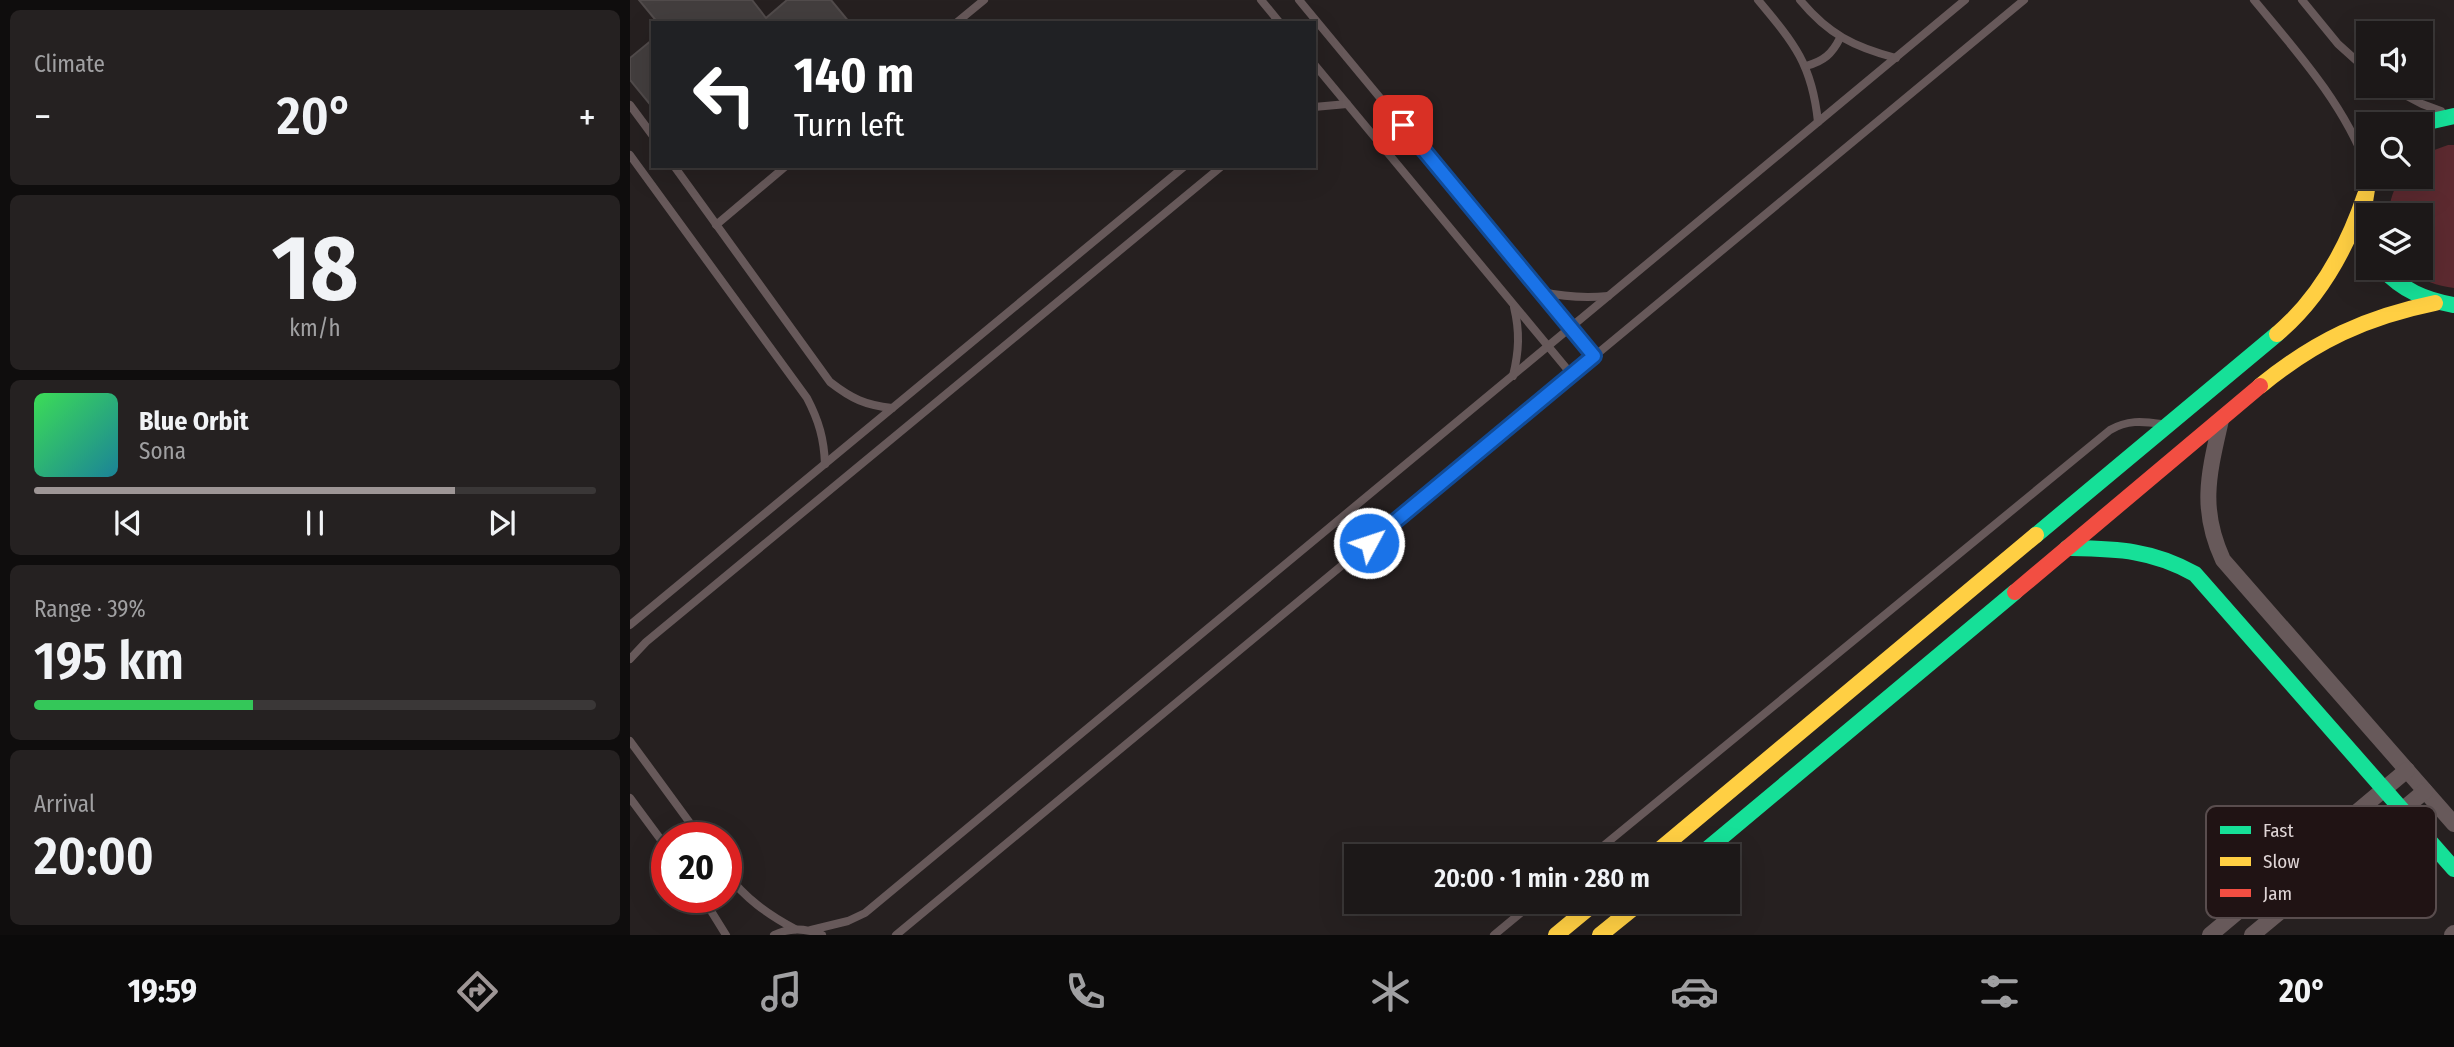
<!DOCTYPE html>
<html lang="en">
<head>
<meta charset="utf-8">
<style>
  :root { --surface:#1c1818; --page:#252121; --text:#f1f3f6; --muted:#a0a0a2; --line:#3a3737; --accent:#9e9696 }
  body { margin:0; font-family:"Fira Sans Condensed",sans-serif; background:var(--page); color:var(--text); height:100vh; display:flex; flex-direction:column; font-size:26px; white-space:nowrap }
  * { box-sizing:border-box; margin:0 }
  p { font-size:23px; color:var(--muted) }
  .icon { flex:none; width:38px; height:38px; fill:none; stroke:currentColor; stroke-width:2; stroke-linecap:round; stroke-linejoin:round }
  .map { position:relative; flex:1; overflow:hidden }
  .drawer { display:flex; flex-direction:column; gap:10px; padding:10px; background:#0f0d0d; width:630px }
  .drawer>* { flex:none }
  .hud { position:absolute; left:21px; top:21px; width:665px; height:147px; border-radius:0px; box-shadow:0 7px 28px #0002,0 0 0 2px var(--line); background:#202124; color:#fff; overflow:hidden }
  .fabs { position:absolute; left:1726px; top:21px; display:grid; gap:14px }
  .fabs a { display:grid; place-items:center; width:77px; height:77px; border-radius:0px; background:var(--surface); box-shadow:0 7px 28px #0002,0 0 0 2px var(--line); font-size:35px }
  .speed { position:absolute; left:21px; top:822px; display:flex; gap:14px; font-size:35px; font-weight:700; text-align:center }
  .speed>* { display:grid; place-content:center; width:91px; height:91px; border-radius:50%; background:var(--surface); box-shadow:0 7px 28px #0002,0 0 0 2px var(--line); line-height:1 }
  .speed .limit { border:10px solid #d22; background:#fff; color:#111 }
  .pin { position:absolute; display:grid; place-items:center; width:60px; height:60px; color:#fff; margin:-30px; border-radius:14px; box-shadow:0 4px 10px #0006 }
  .me { position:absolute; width:77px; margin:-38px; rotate:50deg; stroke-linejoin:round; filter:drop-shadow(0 0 5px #0008) }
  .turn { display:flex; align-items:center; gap:24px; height:147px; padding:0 28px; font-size:32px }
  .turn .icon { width:91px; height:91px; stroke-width:2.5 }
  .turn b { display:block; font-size:49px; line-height:60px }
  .big { font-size:52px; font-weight:600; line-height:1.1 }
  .drawer .widget { flex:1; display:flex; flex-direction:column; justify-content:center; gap:10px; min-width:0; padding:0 24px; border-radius:10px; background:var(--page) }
  .drawer .dial { align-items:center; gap:0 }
  .dial b { font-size:91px; line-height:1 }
  .song { display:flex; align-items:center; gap:21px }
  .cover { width:84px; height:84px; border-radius:10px; background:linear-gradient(135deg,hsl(130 70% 55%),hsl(190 70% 35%)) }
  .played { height:7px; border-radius:4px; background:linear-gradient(90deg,var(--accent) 75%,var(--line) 75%) }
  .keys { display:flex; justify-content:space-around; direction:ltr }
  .heat { display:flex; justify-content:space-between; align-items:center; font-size:38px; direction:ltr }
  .charge { height:10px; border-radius:5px; background:linear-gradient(90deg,#34c759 39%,var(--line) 0) }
  .trip { position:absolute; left:714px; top:844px; width:396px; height:70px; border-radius:0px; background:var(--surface); box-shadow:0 7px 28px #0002,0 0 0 2px var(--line); font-weight:600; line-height:70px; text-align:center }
  .dock { display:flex; height:112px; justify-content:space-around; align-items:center; background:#0b0a0a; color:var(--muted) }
  .dock .icon { width:49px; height:49px }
  .dock .current { color:var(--accent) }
  .dock b { font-size:32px; color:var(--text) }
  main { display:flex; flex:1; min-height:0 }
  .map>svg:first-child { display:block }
  .green { fill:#5d2a30 }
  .building { fill:#433e3e; stroke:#514b4b; stroke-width:2 }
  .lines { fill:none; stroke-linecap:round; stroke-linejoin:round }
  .lane { stroke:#67595a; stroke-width:8 }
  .street { stroke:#67595a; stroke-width:16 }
  .fast { stroke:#16e098; stroke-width:16 }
  .slow { stroke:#ffcf43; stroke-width:16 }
  .jam { stroke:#f24e42; stroke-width:16 }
  .route-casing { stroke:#114b97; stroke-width:18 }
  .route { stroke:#1a73e8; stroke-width:12 }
  .key { fill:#201314; stroke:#594d4e; stroke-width:2 }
  .key-label { font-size:19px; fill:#dfd5d6 }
</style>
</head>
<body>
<main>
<section class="drawer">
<div class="widget"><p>Climate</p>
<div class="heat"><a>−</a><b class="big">20°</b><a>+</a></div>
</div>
<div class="widget dial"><b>18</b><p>km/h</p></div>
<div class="widget">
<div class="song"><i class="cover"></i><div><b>Blue Orbit</b><p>Sona</p></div></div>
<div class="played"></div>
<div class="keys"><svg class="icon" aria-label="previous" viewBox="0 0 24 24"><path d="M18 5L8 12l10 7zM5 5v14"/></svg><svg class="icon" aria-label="pause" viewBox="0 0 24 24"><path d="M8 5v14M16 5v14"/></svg><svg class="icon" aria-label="next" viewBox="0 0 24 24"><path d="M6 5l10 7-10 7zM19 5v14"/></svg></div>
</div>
<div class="widget"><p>Range · 39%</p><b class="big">195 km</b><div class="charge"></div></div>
<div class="widget"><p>Arrival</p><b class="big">20:00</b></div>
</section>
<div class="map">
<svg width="1824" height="935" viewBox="0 0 1824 935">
  <rect width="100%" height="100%" fill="#262020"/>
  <path class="green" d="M1818 145H1824V288C1807 286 1792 281 1780 268H1790V215H1759C1759 201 1764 188 1771 177H1790V157L1796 153Z"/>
  <g class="building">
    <polygon points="9,0 122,0 136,18 157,0 201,0 220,23 28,23"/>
    <polygon points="23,39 23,108 0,80 0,58"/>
  </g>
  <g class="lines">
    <g class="lane">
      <polyline points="631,0 650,23"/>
      <polyline points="669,0 964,356"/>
      <path d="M1128 0C1164 43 1182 64 1188 122"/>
      <path d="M1170 0C1198 34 1224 47 1266 58"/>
      <path d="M1624 0C1668 53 1714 104 1738 169"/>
      <polyline points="1672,0 1708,44 1738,71"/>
      <polyline points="326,23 354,0"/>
      <polyline points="684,64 942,375"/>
      <path d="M1176 66C1194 61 1202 54 1210 38"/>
      <polyline points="1758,86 1792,104 1811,111"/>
      <polyline points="0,105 23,136"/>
      <polyline points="684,107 717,104"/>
      <path d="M0 155 177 398C189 421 194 439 195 464"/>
      <path d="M44 166 200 382C222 399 235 405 262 408"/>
      <polyline points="86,225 156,166"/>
      <path d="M912 292C935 297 955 298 978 296"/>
      <path d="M883 376C889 351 890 332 884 307"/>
      <polyline points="0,625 555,166"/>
      <polyline points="0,659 16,642 592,166"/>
      <polyline points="0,741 71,838"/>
      <polyline points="0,798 37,848"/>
      <path d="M961 856 1480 430C1497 420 1512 421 1531 424"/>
      <path d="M96 873C115 898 137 914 165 929"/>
      <polyline points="73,898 96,935"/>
      <polyline points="181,930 218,921 235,913 1335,0"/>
      <path d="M144 935C160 927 176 928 192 935"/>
      <polyline points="266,935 1394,0"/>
      <polyline points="864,935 905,901"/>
    </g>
    <g class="street">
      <path d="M1591 420C1579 473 1569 508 1593 560L1824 824"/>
      <polyline points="1580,935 1777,770"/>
      <polyline points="1622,935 1795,791"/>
      <polyline points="1822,935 1824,933"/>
    </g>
    <g class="fast">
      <polyline points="1789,124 1824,116"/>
      <path d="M1752 268C1772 290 1795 300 1824 305"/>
      <polyline points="1406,535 1647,334"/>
      <path d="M1437 548C1486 549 1521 549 1565 574L1824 869"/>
      <polyline points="1069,856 1385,592"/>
    </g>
    <g class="slow">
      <polyline points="1738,239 1733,214 1739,177"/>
      <path d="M1647 334C1691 297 1717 248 1735 195"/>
      <path d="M1630 386C1685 341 1736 317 1805 303"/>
      <polyline points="1022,856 1406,535"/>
      <polyline points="926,935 967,901"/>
      <polyline points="970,935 1012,901"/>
    </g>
    <polyline class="jam" points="1385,592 1630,386"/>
  </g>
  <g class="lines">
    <defs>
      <polyline id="route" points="739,543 964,356 773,125"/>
    </defs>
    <use href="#route" class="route-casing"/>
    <use href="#route" class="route"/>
  </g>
  <rect x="1576" y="806" width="230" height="112" rx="10" class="key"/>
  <rect x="1590" y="826" width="31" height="8" fill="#16e098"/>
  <rect x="1590" y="857" width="31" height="9" fill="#ffcf43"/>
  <rect x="1590" y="889" width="31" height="8" fill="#f24e42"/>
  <g class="key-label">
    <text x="1633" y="837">Fast</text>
    <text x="1633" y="868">Slow</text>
    <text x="1633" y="900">Jam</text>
  </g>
</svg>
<div class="fabs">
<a><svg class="icon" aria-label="sound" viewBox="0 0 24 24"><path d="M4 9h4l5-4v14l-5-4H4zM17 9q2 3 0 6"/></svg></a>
<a><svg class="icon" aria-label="search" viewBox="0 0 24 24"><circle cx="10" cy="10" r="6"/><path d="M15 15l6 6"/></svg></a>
<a><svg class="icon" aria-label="layers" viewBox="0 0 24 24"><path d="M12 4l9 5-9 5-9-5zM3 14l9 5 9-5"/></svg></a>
</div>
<div class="speed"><div class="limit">20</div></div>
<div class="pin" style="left:773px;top:125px;background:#d93025"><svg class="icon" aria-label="arrive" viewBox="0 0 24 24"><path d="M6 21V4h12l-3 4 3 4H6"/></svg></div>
<svg class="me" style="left:739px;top:543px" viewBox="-20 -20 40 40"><circle r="17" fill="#1a73e8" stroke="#fff" stroke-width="3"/><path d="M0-11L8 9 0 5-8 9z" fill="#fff"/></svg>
<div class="trip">20:00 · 1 min · 280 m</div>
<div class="hud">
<div class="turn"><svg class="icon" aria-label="left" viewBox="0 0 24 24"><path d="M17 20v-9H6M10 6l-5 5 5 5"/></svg><div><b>140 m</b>Turn left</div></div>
</div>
</div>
</main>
<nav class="dock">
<b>19:59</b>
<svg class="icon current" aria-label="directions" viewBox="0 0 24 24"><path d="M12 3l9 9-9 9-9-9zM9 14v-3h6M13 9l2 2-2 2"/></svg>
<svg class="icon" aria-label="music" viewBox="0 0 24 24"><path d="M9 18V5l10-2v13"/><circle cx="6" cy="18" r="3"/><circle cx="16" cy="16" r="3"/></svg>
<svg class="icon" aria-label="phone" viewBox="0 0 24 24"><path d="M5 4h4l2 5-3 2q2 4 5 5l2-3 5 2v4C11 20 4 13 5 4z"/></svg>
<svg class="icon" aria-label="climate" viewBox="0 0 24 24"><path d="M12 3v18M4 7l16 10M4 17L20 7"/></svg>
<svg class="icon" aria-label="car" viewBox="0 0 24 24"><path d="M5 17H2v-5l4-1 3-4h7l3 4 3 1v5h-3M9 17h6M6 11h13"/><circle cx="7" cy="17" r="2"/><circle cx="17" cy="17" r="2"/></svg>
<svg class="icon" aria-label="filters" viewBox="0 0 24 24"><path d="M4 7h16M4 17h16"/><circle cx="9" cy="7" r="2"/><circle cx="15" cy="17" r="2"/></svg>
<b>20°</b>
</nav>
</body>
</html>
